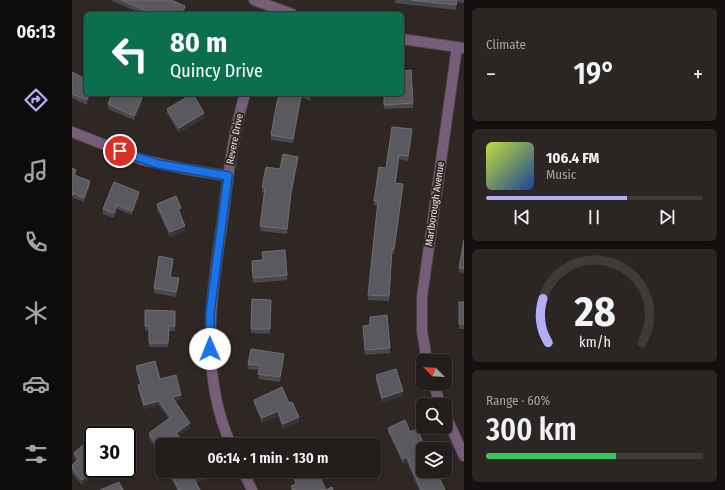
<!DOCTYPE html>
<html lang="en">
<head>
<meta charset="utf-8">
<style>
  :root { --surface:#231d1b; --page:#2b2624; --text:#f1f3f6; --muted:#a3a2a3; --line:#403b3a; --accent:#b2adf9 }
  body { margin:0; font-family:"Fira Sans Condensed",sans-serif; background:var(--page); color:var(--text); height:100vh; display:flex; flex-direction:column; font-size:15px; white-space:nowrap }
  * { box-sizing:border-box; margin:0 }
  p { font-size:13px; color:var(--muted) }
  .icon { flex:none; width:22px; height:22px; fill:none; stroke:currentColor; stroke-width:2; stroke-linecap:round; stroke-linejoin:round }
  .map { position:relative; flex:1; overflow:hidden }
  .side { display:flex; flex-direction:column; gap:8px; padding:8px; background:#13100f; width:261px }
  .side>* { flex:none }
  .banner { position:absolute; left:12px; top:12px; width:320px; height:84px; border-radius:6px; box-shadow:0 2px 6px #0003,0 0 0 1px var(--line); background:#0b6e4f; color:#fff; overflow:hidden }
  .needle { width:26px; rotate:294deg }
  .controls { position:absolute; left:344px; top:354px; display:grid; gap:8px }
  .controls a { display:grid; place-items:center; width:36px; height:36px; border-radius:6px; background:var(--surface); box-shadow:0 2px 6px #0003,0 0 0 1px var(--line); font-size:20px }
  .speed { position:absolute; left:12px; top:426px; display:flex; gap:8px; font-size:20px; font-weight:700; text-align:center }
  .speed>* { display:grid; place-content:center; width:52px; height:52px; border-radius:50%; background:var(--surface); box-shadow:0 2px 6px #0003,0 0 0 1px var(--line); line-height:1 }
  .speed .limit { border:2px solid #111; border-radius:6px; background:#fff; color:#111 }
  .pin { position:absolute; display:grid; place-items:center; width:34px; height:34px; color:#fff; margin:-17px; border:2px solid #fff; border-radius:50%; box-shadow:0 1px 4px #0007 }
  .me { position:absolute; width:44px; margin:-22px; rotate:359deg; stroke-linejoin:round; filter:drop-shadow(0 0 3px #0008) }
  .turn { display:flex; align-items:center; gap:14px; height:84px; padding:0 20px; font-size:18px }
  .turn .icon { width:52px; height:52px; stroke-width:2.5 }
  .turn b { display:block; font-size:28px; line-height:34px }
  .big { font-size:30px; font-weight:600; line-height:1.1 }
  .side .widget { flex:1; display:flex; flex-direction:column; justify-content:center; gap:6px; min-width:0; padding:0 14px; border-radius:6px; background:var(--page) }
  .side .dial { align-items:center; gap:0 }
  .dial svg { height:104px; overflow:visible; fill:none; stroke:var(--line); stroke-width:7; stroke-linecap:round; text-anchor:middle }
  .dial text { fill:var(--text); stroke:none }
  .song { display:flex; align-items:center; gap:12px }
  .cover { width:48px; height:48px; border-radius:6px; background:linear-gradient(135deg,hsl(70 70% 55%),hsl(220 70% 35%)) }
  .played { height:4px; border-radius:2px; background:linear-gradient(90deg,var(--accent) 65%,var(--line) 65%) }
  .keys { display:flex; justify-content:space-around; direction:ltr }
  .heat { display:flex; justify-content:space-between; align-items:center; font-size:22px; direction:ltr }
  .charge { height:6px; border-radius:3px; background:linear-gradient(90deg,#34c759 60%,var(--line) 0) }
  .trip { position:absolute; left:83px; top:438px; width:226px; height:40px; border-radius:6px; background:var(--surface); box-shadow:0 2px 6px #0003,0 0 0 1px var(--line); font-weight:600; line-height:40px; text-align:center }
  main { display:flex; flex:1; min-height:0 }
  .dock { display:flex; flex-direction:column; width:72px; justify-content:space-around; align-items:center; background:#0e0c0b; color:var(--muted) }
  .dock .icon { width:28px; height:28px }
  .dock .selected { color:var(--accent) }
  .dock b { font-size:18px; color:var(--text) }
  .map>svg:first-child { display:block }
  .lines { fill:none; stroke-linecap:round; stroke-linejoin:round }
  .minor-casing { stroke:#4d4542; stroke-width:12 }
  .minor { stroke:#775d7a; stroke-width:10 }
  .wall { fill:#49484f }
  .shaded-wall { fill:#373437 }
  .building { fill:#5a595f; stroke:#716e73 }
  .route-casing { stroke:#114b97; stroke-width:10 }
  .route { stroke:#1a73e8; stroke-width:7 }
  .labels { text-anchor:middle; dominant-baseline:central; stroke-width:4; stroke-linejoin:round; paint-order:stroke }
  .street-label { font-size:10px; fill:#e9e4e2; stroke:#2f2724 }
</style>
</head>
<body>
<main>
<nav class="dock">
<b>06:13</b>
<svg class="icon selected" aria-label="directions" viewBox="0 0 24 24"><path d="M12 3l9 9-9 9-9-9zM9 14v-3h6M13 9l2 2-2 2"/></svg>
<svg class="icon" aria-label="music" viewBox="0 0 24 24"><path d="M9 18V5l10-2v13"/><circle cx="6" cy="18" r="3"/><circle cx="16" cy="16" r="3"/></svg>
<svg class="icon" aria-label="phone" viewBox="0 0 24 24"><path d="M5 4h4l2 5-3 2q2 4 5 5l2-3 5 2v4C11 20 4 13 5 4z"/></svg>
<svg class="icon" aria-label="climate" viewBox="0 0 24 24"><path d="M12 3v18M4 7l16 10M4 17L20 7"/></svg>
<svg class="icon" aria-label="car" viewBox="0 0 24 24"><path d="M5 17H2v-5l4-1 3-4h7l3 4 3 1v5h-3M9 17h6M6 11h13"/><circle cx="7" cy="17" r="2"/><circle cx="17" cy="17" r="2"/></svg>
<svg class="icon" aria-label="filters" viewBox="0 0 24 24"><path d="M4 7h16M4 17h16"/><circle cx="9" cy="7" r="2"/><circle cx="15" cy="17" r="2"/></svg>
</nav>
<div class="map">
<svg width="392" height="490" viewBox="0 0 392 490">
  <rect width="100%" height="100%" fill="#2f2724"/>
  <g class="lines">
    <defs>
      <g id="minor">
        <polyline points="182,0 220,14"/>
        <polyline points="330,39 392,48"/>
        <polyline points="0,132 71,160 113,169 156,176"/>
        <polyline points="355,361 350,331 350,297 385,47"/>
        <polyline points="361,383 369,405"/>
        <polyline points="373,414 392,456"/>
        <path d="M159 445C126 371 140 294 151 217 156 176 161 133 173 94"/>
        <polyline points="171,471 180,490"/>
      </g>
    </defs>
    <use href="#minor" class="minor-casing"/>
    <use href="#minor" class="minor"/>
  </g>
  <g class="wall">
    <polygon points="38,0 99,0 113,11 112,14 71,14"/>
    <polygon points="323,0 392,0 392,3 385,2 384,10 323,3"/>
    <polygon points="0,72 19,94 15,105 0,98"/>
    <polygon points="208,94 241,94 238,101 230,97 221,143 199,140 199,135"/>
    <polygon points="312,94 341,103 341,108 312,109"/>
    <polygon points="70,103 62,120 36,109 36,104"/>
    <polygon points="95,109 132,118 107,133 95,113"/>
    <polygon points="340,134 336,161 327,159 324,183 331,188 322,254 320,253 317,301 296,300 306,206 302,205 302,201 314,168"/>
    <polygon points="226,161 219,197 215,234 188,231 192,193 190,192 190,187 208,169"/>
    <polygon points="4,175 18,186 12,202 1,198 0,201"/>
    <polygon points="67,197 60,215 45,209 42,218 31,214 31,209"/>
    <polygon points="85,204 109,213 108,213 113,231 98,237 85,209"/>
    <polygon points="392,240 392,273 387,272 387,268"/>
    <polygon points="190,252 215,275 215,280 181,283 180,261 191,260"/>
    <polygon points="101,263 99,277 107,283 104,297 82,293 82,288"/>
    <polygon points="180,299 199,300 198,334 179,333"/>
    <rect x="387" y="302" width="5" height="27"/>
    <polygon points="73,310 103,311 103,331 97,331 96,347 77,347 77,331 73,330"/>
    <polygon points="298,317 318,348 318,353 293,355 291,326 298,325"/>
    <polygon points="212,358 208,382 186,379 187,370 176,369 176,364"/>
    <polygon points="64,366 88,379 109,399 103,401 118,428 106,436 109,444 107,445 90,445 90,457 77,438 77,433 97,419 87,405 72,409 66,389 66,385 68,384 64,370"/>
    <polygon points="304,375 331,396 310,402 304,380"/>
    <polygon points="182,400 217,403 227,422 211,429 206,416 190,423 182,404"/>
    <polygon points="316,428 338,432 373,490 347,490 335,462 331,464 316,432"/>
    <polygon points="2,453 21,469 28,469 10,485 0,473 0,465 4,461 2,458"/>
    <polygon points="96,471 135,471 136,477 124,483 128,490 105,490"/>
    <polygon points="220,471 245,471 254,490 219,490 219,486 223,484"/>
  </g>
  <g class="shaded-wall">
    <polygon points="113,6 113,11 112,14 110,14"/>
    <polygon points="17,94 19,94 15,105 15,100"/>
    <polygon points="230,94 230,97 221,143 221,139"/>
    <polygon points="239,94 241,94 238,101 238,96"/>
    <polygon points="70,98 70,103 62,120 62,116"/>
    <polygon points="132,113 132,118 107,133 107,128"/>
    <polygon points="340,129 340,134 336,161 336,156"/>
    <polygon points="327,155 327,159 323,187 323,183"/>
    <polygon points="226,157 226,161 219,197 215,234 215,229 219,192"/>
    <polygon points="18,181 18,186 12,202 12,198"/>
    <polygon points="331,184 331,188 322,254 322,249"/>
    <polygon points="67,192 67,197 60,215 60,211"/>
    <polygon points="1,193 1,198 0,201 0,196"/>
    <polygon points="45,205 45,209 42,218 42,213"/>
    <polygon points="109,208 109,213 106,214 106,209"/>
    <polygon points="113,226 113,231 98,237 98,232"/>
    <polygon points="101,259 101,263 98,281 98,277"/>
    <polygon points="107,278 107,283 104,297 104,292"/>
    <polygon points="212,354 212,358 208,382 208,377"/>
    <polygon points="331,391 331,396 310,402 310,398"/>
    <polygon points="109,395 109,399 100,402 100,397"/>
    <polygon points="87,401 87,405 72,409 72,405"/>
    <polygon points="206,411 206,416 190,423 190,418"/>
    <polygon points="227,417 227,422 211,429 211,424"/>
    <polygon points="118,423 118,428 104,438 104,433"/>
    <polygon points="109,439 109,444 107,445 100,445"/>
    <polygon points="335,457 335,462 331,464 331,459"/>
    <polygon points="23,469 28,469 10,485 10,480"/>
    <polygon points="136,473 136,477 122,483 122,479"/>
  </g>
  <g class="building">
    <polygon points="49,0 99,0 113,6 110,14 82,14"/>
    <polygon points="339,0 385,0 384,5"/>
    <polygon points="339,70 341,103 312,105 312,94 330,94 330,71"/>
    <polygon points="0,72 14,79 14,94 17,94 15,100 0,94"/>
    <polygon points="40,94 61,94 70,98 62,116 36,104"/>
    <polygon points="120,94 121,94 132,113 107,128 95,109"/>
    <polygon points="208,94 229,94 221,139 199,135 205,102"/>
    <polygon points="233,94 239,94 238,96"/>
    <polygon points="320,127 340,129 336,156 327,155 323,183 331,184 322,249 320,249 317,296 296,295 306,201 302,201 307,167 314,168"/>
    <polygon points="211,154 226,157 219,192 215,229 188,226 193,188 190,187 194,167 208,169"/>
    <polygon points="0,168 4,170 2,175 18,181 12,198 1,193 0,196"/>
    <polygon points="42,182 67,192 60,211 45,205 42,213 31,209"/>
    <polygon points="104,196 109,208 106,209 113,226 98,232 85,204"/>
    <polygon points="392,240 392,268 387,268"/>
    <polygon points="213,250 215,275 181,278 180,261 191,260 190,252"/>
    <polygon points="87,256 101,259 98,277 107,278 104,292 82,288"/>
    <polygon points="180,299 199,300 198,329 179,329"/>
    <rect x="387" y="302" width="5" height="22"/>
    <polygon points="73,310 103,311 103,326 97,326 96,343 77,343 77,326 73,326"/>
    <polygon points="315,315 318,348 293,350 291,326 298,325 298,317"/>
    <polygon points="179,349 212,354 208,377 186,374 188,365 176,364"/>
    <polygon points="83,361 88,379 104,375 109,395 100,397 118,423 104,433 109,439 100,445 90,445 90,452 77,433 99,417 87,401 72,405 66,385 69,384 64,366"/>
    <polygon points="324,369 331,391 310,398 304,375"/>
    <polygon points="210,387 217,403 220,402 227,417 211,424 206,411 190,418 182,400"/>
    <polygon points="333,420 338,432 345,429 354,449 351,449 351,471 364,471 373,490 349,490 335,457 331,459 316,428"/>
    <polygon points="238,438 239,445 204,445"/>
    <polygon points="18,439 21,443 21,469 23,469 10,480 0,468 0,465 7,459 2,453"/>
    <polygon points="98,471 135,471 136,473 122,479 128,490 107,490"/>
    <polygon points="221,471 245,471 254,490 221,490 219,486 224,484"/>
    <polygon points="47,482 51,490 28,490"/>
    <polygon points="260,487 261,490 254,490"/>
  </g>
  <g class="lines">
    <defs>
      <polyline id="route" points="48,151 86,164 156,176 138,313 138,349"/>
    </defs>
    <use href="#route" class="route-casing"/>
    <use href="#route" class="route"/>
  </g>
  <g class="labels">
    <g class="street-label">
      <text transform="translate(163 139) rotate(-79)">Revere Drive</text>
      <text transform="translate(363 204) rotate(-82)">Marlborough Avenue</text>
    </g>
  </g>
</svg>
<div class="controls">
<a><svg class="needle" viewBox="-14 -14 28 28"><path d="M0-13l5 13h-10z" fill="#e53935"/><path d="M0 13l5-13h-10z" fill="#a3a2a3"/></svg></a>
<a><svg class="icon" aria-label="search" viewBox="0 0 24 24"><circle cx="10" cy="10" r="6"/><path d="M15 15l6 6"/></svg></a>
<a><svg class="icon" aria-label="layers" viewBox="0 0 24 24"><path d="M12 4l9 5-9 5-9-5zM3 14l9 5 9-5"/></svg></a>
</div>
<div class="speed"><div class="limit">30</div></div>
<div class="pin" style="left:48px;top:151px;background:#d93025"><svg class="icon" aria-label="arrive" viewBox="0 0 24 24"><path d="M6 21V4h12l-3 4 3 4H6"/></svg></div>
<svg class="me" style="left:138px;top:349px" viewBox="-20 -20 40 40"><circle r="19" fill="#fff"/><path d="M0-13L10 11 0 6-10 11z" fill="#1a73e8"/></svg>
<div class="trip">06:14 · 1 min · 130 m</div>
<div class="banner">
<div class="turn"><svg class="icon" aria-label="left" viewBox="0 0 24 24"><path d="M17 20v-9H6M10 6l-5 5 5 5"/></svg><div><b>80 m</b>Quincy Drive</div></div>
</div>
</div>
<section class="side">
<div class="widget"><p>Climate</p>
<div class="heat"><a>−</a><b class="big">19°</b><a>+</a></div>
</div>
<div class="widget">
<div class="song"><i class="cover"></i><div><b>106.4 FM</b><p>Music</p></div></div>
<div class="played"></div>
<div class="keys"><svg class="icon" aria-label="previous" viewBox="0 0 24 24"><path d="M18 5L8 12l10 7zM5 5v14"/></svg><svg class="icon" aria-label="pause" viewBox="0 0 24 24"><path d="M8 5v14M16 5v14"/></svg><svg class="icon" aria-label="next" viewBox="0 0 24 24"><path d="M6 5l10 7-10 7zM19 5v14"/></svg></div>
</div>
<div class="widget dial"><svg viewBox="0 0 100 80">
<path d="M14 69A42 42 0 1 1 86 69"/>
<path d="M14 69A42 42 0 0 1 10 35" stroke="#b2adf9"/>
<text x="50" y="56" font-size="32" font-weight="700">28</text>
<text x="50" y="72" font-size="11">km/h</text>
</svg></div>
<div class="widget"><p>Range · 60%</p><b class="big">300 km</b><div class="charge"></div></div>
</section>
</main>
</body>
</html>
